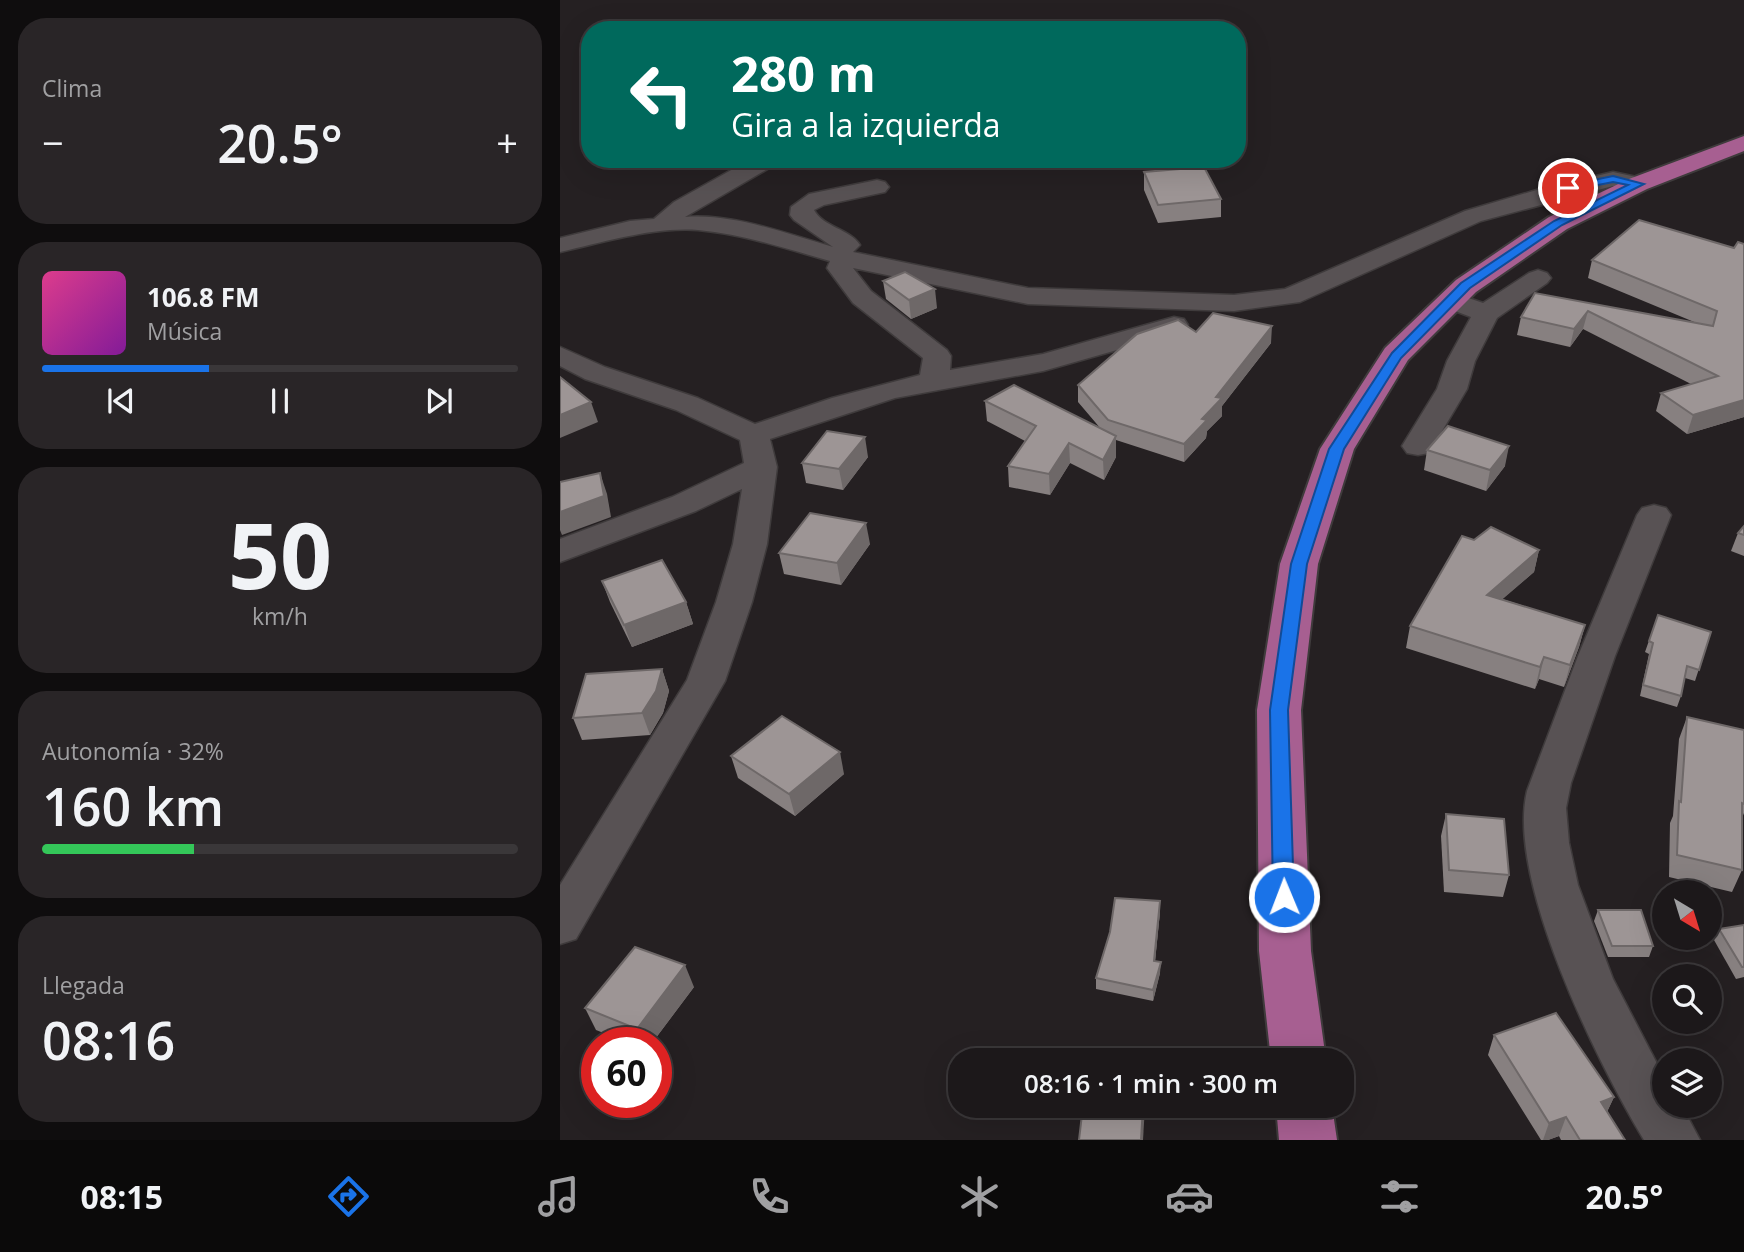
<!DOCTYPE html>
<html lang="es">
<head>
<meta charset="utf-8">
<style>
  :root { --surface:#1c181a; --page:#292527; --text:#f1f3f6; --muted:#a0a0a2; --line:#3a3739; --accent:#1a73e8 }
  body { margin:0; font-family:"Open Sans",sans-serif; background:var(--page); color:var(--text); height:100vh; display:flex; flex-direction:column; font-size:26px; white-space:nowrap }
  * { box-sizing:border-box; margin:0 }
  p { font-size:23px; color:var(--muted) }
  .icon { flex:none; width:38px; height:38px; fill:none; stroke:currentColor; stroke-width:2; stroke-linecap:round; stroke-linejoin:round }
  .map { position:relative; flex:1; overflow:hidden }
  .panel { display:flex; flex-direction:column; gap:18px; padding:18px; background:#0f0d0e; width:560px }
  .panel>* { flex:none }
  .guide { position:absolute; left:21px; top:21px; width:665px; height:147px; border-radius:28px; box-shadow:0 7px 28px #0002,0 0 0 2px var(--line); background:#00695c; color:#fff; overflow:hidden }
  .needle { width:46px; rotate:142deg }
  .fabs { position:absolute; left:1092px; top:880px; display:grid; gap:14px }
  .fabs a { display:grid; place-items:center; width:70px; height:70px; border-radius:50%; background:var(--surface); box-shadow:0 7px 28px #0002,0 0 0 2px var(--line); font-size:35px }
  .speed { position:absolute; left:21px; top:1027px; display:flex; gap:14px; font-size:35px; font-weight:700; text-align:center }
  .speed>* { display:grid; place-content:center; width:91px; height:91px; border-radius:50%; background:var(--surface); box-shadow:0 7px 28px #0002,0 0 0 2px var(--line); line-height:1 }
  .speed .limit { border:10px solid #d22; background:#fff; color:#111 }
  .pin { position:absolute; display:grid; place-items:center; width:60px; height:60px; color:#fff; margin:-30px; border:4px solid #fff; border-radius:50%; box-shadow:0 2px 7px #0007 }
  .me { position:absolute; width:77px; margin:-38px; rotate:359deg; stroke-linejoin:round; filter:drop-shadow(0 0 5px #0008) }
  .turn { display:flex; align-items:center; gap:24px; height:147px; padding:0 35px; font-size:32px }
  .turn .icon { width:91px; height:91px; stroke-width:2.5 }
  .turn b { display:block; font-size:49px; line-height:60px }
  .big { font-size:52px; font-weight:600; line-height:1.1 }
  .panel .card { flex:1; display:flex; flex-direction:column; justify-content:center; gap:10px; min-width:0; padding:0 24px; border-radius:28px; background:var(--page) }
  .panel .dial { align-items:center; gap:0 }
  .dial b { font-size:91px; line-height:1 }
  .song { display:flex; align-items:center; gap:21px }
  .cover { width:84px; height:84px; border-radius:10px; background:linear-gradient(135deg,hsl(330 70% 55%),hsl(290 70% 35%)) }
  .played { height:7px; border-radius:4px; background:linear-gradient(90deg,var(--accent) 35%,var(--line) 35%) }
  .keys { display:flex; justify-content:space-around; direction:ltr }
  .heat { display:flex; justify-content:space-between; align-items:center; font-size:38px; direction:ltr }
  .charge { height:10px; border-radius:5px; background:linear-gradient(90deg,#34c759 32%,var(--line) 0) }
  .trip { position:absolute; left:388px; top:1048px; width:406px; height:70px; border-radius:28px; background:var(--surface); box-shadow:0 7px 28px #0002,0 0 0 2px var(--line); font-weight:600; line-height:70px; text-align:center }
  .dock { display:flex; height:112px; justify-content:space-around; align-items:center; background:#0b0a0a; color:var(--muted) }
  .dock .icon { width:49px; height:49px }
  .dock .current { color:var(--accent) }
  .dock b { font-size:32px; color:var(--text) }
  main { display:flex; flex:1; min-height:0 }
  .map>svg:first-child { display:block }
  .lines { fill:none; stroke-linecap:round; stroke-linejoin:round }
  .minor-casing { stroke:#3f3b3c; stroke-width:3 }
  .primary-casing { stroke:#3f3b3c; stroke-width:4 }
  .minor { fill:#585254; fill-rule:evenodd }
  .primary { fill:#a75f91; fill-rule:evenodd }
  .wall { fill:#878080 }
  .shaded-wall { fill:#6e6868 }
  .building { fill:#9d9595; stroke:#6e6868; stroke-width:2 }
  .route { fill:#1a73e8; stroke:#114b97; stroke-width:2 }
</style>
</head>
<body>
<main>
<section class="panel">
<div class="card"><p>Clima</p>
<div class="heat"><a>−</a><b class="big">20.5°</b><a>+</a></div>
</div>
<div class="card">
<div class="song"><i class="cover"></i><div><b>106.8 FM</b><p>Música</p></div></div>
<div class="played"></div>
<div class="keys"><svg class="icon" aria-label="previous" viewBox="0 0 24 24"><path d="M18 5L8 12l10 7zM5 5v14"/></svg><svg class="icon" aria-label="pause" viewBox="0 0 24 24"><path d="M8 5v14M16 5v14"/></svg><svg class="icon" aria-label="next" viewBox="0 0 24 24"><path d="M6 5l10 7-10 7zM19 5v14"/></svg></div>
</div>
<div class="card dial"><b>50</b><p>km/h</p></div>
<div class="card"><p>Autonomía · 32%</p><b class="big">160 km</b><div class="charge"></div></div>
<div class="card"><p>Llegada</p><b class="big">08:16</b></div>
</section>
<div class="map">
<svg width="1184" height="1140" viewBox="0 0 1184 1140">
  <rect width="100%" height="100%" fill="#252022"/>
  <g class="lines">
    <defs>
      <g id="minor">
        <path d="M191 159H219L216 164 125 217C174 213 227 234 273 247L234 220 230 215 231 207 249 194 317 180 325 182 329 187 325 192 264 205 254 210C263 227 290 229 300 245L293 252 468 288 674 295 725 289 905 211 980 189 1053 172 1086 179 1089 184 1086 189 1078 191 1053 186 921 221 740 302 674 311 468 304 293 268 311 291 387 350 391 356 390 370 483 354 614 317 624 319 628 325 624 331 483 371 335 398 210 439 217 467 207 544 192 602 165 681 16 939 0 944V885L127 680 156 602 173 544 182 489 136 511 0 562V539L112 497 184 463 180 440 116 410 25 379 0 366V347L45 367 138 398 195 424 272 398 360 375 363 358 293 303 267 268 270 261C227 249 183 234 138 230 92 227 45 242 0 252V238L70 221 94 219 114 202Z"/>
        <polygon points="978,270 987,273 991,278 987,283 937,318 915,361 907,389 869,453 858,455 847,453 842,446 877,389 887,361 911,317 882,306 878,300 882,294 891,292 923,303 969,273"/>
        <path d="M1094 505 1106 508 1111 515 1055 656 1011 783 1006 808 1009 843 1018 885 1053 979 1104 1077V1106H1122L1140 1140H1084C1038 1064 946 879 967 791L1018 656 1077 515 1082 508Z"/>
      </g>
      <g id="primary">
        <polygon points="1184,136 1184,151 1087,189 1007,229 916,292 848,360 794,449 758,564 741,710 751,951 766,1060 711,1060 699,951 697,710 720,564 760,449 825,348 896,280 989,217 1069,179"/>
        <polygon points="716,1106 772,1106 777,1140 719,1140"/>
      </g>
    </defs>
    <use href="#minor" class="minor-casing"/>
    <use href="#primary" class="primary-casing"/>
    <use href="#minor" class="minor"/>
    <use href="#primary" class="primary"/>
  </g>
  <g class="wall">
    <polygon points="584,172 661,199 661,217 598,223 584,190"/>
    <polygon points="1184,244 1184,417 1127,434 1096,411 1101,393 1131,384 1023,329 1010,347 957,335 961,317 975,293 1139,324 1028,278 1032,260 1174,248"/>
    <polygon points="323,281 377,308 351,319 326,299"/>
    <polygon points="636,332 711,343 662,406 662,416 647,431 646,438 624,462 556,440 556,457 544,480 510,463 490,495 449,487 448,466 465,441 427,421 425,401 541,429 518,402 518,385"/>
    <polygon points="867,450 945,466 926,491 864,470"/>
    <polygon points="308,457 283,490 246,483 242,463"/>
    <polygon points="1184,526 1184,556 1171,551 1178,533"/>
    <polygon points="914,540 979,550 974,572 942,599 1025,625 1019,647 1004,687 979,679 975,689 846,648 850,626"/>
    <polygon points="310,544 281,585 224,574 219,553"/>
    <polygon points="42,581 126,602 133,624 72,647 50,602"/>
    <polygon points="1098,615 1151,632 1135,681 1125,678 1121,696 1117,707 1080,696 1089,654 1085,652"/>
    <polygon points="102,669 109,691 103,713 90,735 22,740 13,718"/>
    <polygon points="1127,717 1184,730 1184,813 1182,818 1182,870 1172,892 1109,877 1110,823 1113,816 1119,739"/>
    <polygon points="171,756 284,774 235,816 178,778"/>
    <polygon points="886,814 949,875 943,897 884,892 881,836"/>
    <polygon points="1038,910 1093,946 1089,957 1048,957 1034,921"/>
    <polygon points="600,912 595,961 600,973 593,1001 536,989 536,978"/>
    <polygon points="1184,925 1184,977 1176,979 1154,940 1159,929"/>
    <polygon points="134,987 92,1043 69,1043 36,1030 25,1008"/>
    <polygon points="934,1035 1054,1097 1047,1112 1065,1140 1001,1140 999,1136 988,1140 981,1140 928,1055"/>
  </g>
  <g class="shaded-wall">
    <polygon points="375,289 377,308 351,319 349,300"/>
    <polygon points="1028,311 1023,329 1010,347 1014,329"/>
    <polygon points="712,326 711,343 662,406 662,416 647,431 646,438 624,462 624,444 656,397"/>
    <polygon points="1184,400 1184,417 1127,434 1133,415"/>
    <polygon points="31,402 38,422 0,438 0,415"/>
    <polygon points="556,436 556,457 544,480 543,460"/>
    <polygon points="305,437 308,457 283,490 279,469"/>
    <polygon points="509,443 510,463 490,495 489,474"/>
    <polygon points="949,446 945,466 926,491 930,470"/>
    <polygon points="40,473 47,494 51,517 2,535 0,530 0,512"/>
    <polygon points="306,523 310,544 281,585 277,563"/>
    <polygon points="979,550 974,572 923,616 927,595"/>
    <polygon points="126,602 133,624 72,647 64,625"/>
    <polygon points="1025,625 1019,647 1004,687 1010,665"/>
    <polygon points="984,657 979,679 975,689 980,667"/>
    <polygon points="102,669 109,691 103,713 90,735 82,713"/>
    <polygon points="280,752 284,774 235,816 229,794"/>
    <polygon points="600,901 600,912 594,972 594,961"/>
    <polygon points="601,962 600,973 593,1001 593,990"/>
    <polygon points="125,965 134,987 92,1043 84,1043 77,1029"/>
    <polygon points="1054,1097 1045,1116 1041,1102"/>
    <polygon points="583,1106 585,1106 583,1140 581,1140"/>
    <polygon points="1006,1117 999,1136 988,1140 983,1140 989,1123"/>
  </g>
  <g class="building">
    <polygon points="644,167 661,199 598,205 584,172"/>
    <polygon points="1079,220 1174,248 1178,242 1184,244 1184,400 1133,415 1101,393 1158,376 1028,311 1014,329 961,317 975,293 1153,326 1157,311 1032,260"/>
    <polygon points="345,272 375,289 349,300 323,281"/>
    <polygon points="653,313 712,326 656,397 662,398 642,419 647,420 624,444 548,420 518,385 577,334 618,320 636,332"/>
    <polygon points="0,377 31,402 0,415"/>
    <polygon points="454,385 556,436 543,460 509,443 489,474 448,466 476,426 425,401"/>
    <polygon points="888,426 949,446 930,470 867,450"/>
    <polygon points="267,431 305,437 279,469 242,463"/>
    <polygon points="40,473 44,496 0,512 0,482"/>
    <polygon points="250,513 306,523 277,563 219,553"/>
    <polygon points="1184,526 1184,535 1178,533"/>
    <polygon points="931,527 979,550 927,595 1025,625 1010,665 984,657 980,667 850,626 902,536 914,540"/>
    <polygon points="102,560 126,602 64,625 42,581"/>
    <polygon points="1098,615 1151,632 1139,670 1127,666 1121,696 1083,685 1093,643 1089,641"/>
    <polygon points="102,669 96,691 82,713 13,718 26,674"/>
    <polygon points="222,716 280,752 229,794 171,756"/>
    <polygon points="1127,717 1184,730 1184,804 1182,803 1182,870 1117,855 1119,801 1121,802"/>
    <polygon points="886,814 944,819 949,875 889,870"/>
    <polygon points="555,898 600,901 594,961 601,962 593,990 536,978 550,932"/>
    <polygon points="1038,910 1081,910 1093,946 1052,946"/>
    <polygon points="1184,925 1184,967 1182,967 1159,929"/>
    <polygon points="75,947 125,965 77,1029 25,1008"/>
    <polygon points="996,1013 1054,1097 1041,1102 1065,1140 1020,1140 1006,1117 989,1123 934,1035"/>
    <polygon points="523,1106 583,1106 581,1140 519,1140"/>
  </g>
  <polygon class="route" points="1053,176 1084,184 1002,225 910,288 841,358 784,449 747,564 728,710 734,897 731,903 724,906 716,903 713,897 710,710 731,564 769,449 832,353 901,283 994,221 1068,185 1053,182 1008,191 1004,190 1004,186"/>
</svg>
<div class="fabs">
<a><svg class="needle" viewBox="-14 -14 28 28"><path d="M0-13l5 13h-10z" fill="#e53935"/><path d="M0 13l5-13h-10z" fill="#a0a0a2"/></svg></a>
<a><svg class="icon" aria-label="search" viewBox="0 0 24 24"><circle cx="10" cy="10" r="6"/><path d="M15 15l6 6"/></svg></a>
<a><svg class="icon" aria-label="layers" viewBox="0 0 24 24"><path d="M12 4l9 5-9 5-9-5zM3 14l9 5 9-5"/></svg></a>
</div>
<div class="speed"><div class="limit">60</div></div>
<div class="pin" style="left:1008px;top:188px;background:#d93025"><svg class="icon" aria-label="arrive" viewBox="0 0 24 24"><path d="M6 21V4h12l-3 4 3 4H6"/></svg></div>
<svg class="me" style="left:724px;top:897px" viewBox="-20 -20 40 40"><circle r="17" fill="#1a73e8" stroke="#fff" stroke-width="3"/><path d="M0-11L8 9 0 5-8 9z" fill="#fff"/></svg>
<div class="trip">08:16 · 1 min · 300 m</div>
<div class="guide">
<div class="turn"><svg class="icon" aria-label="left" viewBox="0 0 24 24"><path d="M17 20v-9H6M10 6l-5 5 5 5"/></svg><div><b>280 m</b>Gira a la izquierda</div></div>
</div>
</div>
</main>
<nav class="dock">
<b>08:15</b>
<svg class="icon current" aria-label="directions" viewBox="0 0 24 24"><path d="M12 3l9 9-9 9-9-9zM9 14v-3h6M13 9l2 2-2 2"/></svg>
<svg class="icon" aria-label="music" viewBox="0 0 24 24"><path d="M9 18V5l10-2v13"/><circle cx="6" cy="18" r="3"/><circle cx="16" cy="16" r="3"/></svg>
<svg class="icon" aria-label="phone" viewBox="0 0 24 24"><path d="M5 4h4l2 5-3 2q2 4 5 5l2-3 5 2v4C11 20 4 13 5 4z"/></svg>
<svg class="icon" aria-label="climate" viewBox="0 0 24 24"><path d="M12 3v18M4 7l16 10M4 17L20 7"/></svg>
<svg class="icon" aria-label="car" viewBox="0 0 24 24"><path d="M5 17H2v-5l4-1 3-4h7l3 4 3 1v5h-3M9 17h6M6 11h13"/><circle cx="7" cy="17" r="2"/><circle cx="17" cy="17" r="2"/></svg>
<svg class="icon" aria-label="filters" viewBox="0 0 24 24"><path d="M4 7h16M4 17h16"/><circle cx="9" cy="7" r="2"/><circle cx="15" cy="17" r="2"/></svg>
<b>20.5°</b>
</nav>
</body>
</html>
